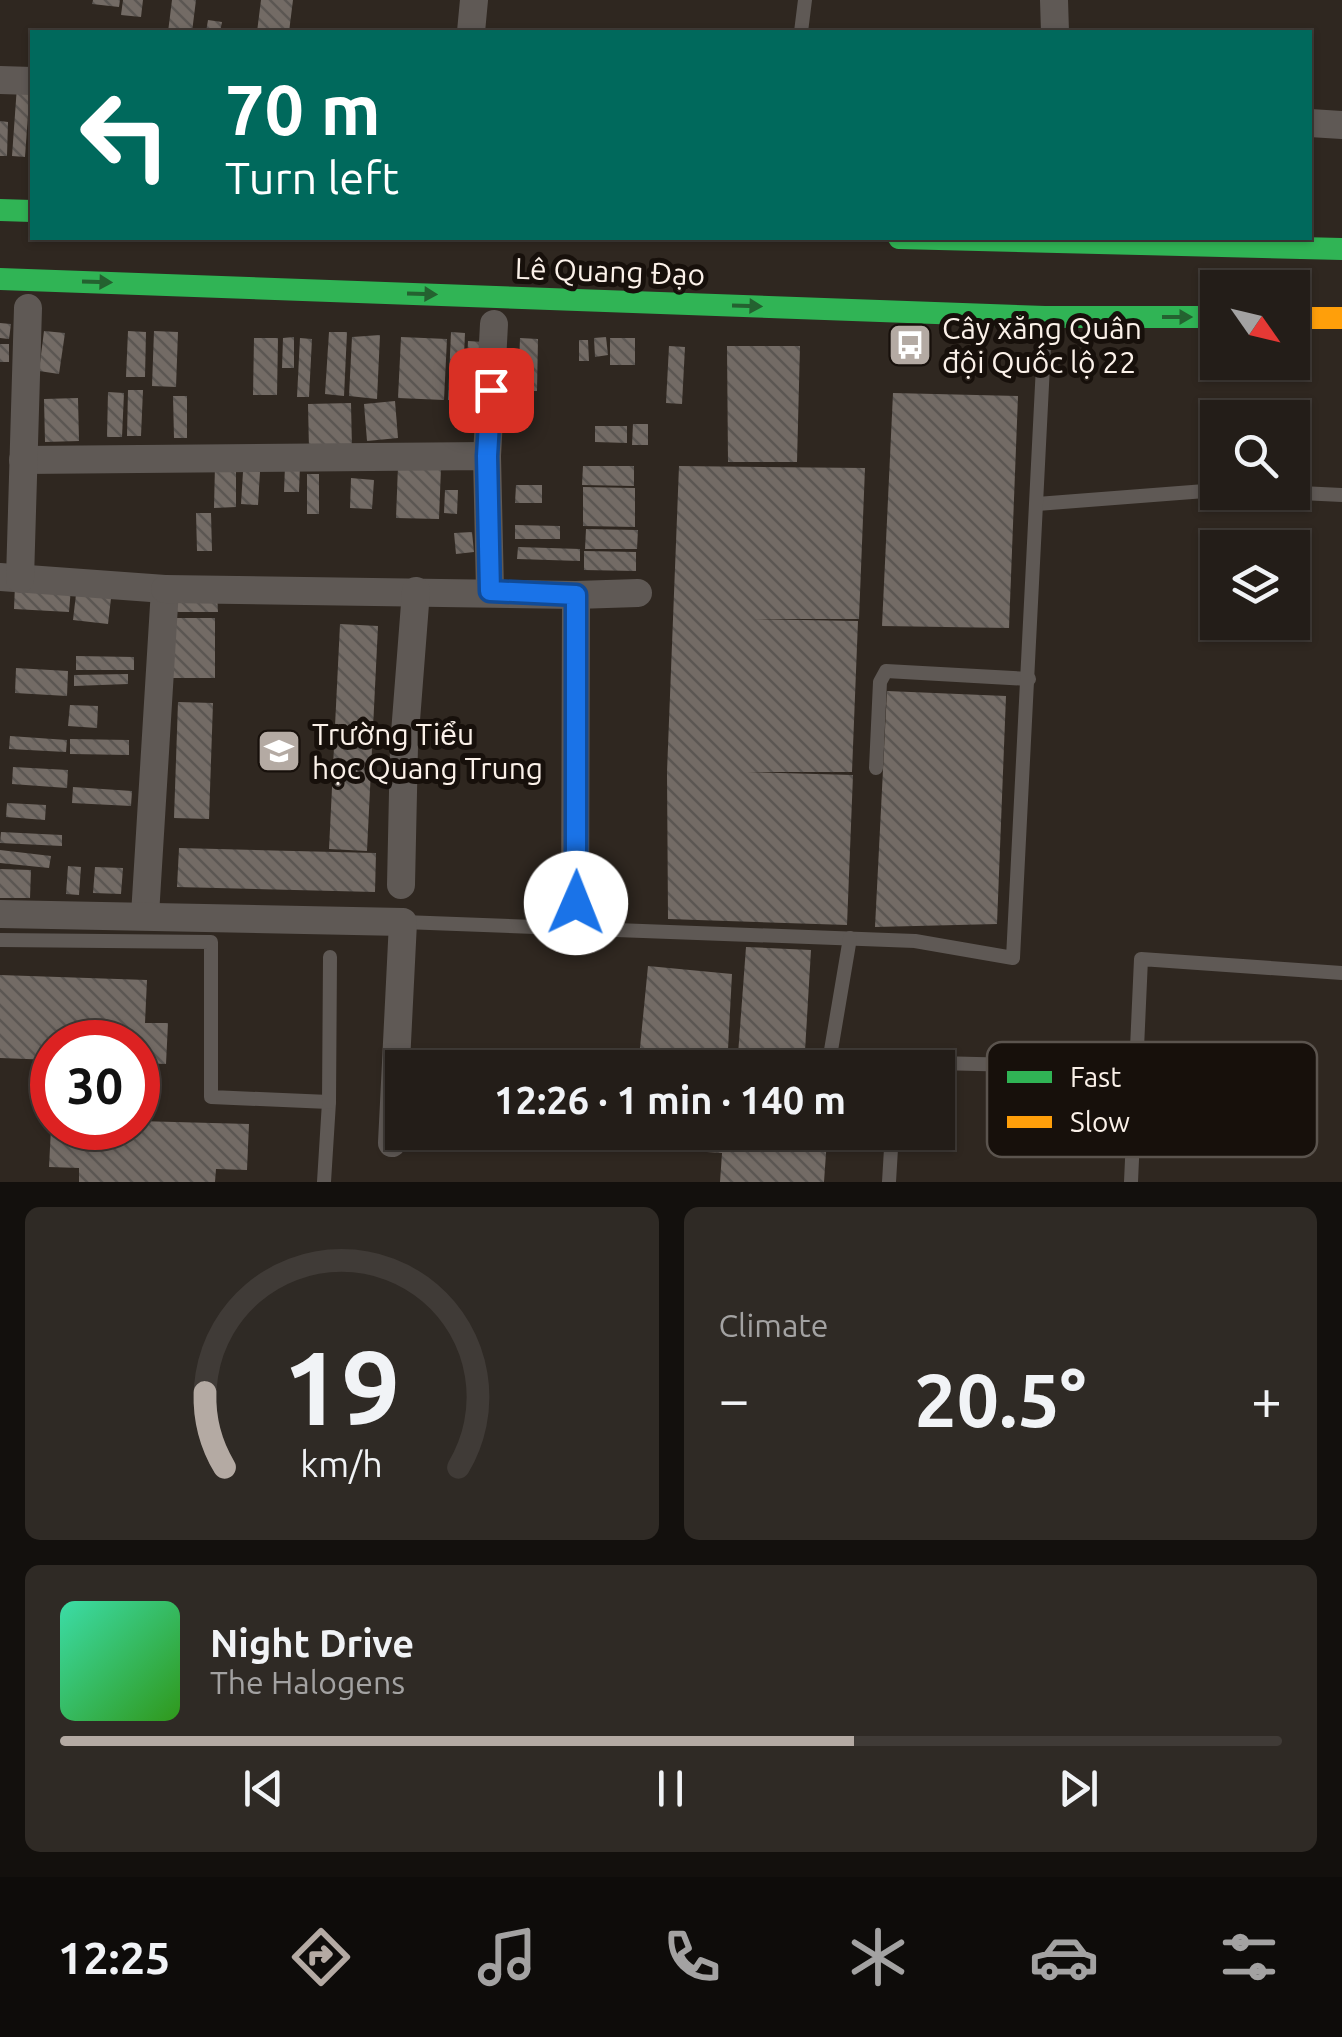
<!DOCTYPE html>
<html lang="en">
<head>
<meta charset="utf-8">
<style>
  :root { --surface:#231d18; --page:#2f2a25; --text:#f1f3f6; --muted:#a3a2a2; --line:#403b37; --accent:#b4aaa3 }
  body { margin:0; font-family:Ubuntu,sans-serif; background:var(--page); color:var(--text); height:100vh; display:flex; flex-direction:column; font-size:38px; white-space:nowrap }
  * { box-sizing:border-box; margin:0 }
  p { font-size:32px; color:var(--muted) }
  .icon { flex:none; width:55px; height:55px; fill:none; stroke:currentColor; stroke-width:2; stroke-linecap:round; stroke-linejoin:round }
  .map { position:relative; height:1182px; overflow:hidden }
  .side { display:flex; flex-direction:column; gap:25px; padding:25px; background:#13100d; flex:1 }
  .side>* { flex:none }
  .guide { position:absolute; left:30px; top:30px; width:1282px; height:210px; border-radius:0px; box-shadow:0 2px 8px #0004,0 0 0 2px var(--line); background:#00695c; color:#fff; overflow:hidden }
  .needle { width:65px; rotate:124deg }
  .buttons { position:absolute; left:1200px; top:270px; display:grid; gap:20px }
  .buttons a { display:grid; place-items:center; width:110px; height:110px; border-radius:0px; background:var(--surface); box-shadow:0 2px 8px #0004,0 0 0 2px var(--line); font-size:50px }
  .speed { position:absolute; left:30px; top:1020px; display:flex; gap:20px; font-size:50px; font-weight:700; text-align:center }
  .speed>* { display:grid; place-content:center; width:130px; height:130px; border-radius:50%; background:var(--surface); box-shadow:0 2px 8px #0004,0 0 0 2px var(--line); line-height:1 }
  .speed .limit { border:15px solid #d22; background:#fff; color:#111 }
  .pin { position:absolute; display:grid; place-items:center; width:85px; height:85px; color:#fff; margin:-42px; border-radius:20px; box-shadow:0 5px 15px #0006 }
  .me { position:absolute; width:110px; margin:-55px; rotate:1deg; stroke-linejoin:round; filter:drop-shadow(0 0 8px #0008) }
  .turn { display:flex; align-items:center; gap:35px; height:210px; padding:0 30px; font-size:45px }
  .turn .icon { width:130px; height:130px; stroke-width:2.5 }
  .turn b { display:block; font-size:70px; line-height:85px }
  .big { font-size:75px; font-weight:600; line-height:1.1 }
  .side .widget { flex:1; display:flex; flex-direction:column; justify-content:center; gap:15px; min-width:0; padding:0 35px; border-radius:15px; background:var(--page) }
  .side .dial { align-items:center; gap:0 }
  .dial svg { height:260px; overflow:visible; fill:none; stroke:var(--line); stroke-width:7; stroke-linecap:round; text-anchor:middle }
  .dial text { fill:var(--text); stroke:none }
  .song { display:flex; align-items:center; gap:30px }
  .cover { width:120px; height:120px; border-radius:15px; background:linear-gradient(135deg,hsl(160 70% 55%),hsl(110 70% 35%)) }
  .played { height:10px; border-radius:5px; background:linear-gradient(90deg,var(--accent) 65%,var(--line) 65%) }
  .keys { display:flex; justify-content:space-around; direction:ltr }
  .heat { display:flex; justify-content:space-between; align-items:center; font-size:55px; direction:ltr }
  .side .tiles { flex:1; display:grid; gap:25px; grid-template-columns:1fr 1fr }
  .widget:last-child { grid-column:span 2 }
  .trip { position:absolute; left:385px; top:1050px; width:570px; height:100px; border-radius:0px; background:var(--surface); box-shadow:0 2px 8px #0004,0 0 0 2px var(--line); font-weight:600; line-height:100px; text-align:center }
  .dock { display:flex; height:160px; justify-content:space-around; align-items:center; background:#0e0c0a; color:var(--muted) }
  .dock .icon { width:70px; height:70px }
  .dock .on { color:var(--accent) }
  .dock b { font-size:45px; color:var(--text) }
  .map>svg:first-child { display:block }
  .building { fill:url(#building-back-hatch) }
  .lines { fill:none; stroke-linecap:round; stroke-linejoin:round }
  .lane { stroke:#5f5955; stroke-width:14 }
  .street { stroke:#5f5955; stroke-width:28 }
  .fast { stroke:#30b455; stroke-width:22 }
  .slow { stroke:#ff9f0a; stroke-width:22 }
  .oneway { fill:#246230 }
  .route-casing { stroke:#114b97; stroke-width:25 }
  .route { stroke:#1a73e8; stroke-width:18 }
  .labels { text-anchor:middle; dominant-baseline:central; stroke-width:10; stroke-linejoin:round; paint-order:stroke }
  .street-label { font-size:30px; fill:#fbf1e9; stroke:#17100b }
  .poi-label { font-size:30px; fill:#fbf1e9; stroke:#17100b; text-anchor:start }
  .key { fill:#17100b; stroke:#5b544e; stroke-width:2.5 }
  .key-label { font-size:28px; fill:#fbf1e9 }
</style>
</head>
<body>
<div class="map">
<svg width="1342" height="1182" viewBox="0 0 1342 1182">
  <defs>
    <pattern id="building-back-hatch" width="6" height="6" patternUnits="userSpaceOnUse" patternTransform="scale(2.5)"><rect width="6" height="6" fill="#736b65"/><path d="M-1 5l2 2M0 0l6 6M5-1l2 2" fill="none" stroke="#5b5652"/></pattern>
  </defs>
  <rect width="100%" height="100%" fill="#2f2720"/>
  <g class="building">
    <polygon points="93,0 120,0 119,7 92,4"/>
    <polygon points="123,0 143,0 141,17 121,15"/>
    <polygon points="172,0 196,0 192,32 168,32"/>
    <polygon points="261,0 293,0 289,32 257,32"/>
    <polygon points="208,20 222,22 220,32 206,32"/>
    <polygon points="17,86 30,87 25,157 12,156"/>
    <polygon points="0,121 8,122 7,156 0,156"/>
    <polygon points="0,323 11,324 9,339 0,338"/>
    <polygon points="44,331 65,333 59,374 39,371"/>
    <polygon points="128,331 146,332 145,377 126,377"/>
    <polygon points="154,331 178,332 176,387 152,386"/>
    <polygon points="329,332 347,332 344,396 325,394"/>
    <polygon points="451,332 465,333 462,401 448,400"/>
    <polygon points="380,335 377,399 349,396 352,337"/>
    <polygon points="294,337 294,368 282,368 283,338"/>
    <polygon points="401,337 447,339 444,400 398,398"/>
    <polygon points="606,337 608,355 595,357 594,338"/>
    <polygon points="254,338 278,338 277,395 253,395"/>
    <polygon points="300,338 312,339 309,397 297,397"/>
    <polygon points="520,338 538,339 537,391 518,391"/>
    <rect x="610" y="338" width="25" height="27"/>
    <polygon points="579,340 588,340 589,361 579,361"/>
    <polygon points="468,341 484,342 480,402 465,401"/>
    <rect x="0" y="344" width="9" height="18"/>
    <polygon points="669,346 685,347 682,404 666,403"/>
    <polygon points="727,346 800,346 797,462 728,462"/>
    <polygon points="128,390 143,390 141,436 127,436"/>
    <polygon points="108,392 124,393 122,437 107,437"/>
    <polygon points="893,393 1018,396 1009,628 882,626"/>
    <polygon points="173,396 187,396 187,438 174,438"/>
    <polygon points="78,398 79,441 45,442 44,399"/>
    <polygon points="395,401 398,438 367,441 364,404"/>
    <polygon points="351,403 352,449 309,450 308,404"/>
    <polygon points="633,424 648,424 648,445 632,445"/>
    <polygon points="595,426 627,426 627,443 595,442"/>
    <polygon points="215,465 236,465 236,507 214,508"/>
    <polygon points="285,466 300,466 299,492 284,492"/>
    <polygon points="398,466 441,468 439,519 396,518"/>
    <polygon points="583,466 634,466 634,486 582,485"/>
    <polygon points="679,466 865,468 859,619 753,619 858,621 852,772 747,772 853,775 847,925 668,919 667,772"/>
    <polygon points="243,472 260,472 258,505 241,504"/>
    <rect x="307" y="474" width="12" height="40"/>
    <polygon points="351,478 374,480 372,509 350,508"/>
    <polygon points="516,485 542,485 542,503 515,503"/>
    <polygon points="583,487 635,488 635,527 583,526"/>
    <polygon points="445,490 458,490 457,514 444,513"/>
    <polygon points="196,513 211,513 212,551 197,551"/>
    <polygon points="515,525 560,526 560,539 515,539"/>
    <polygon points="586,529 638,530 637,549 585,549"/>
    <polygon points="472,532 474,552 456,554 454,533"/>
    <polygon points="518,547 580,549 580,561 517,559"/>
    <polygon points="584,551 636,552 636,571 584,570"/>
    <polygon points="15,585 71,588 69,612 14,609"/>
    <polygon points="77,586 112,590 108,624 73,620"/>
    <polygon points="176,594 217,594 218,612 177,612"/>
    <rect x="172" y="618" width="43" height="60"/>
    <polygon points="340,624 378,626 367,851 329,849"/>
    <polygon points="76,656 134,657 134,670 76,670"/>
    <polygon points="16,668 68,671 67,696 15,693"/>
    <polygon points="128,674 128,684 74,686 74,675"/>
    <polygon points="887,691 1006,696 997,924 875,927"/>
    <polygon points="178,702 213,703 209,819 174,818"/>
    <polygon points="70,705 98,706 97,728 68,726"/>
    <polygon points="10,736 67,740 66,752 9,749"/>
    <polygon points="70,739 129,740 129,755 70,754"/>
    <polygon points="13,767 68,770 67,788 12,784"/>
    <polygon points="73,787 132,791 131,806 72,803"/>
    <polygon points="7,803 46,805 45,820 6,817"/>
    <polygon points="1,832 62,835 62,846 0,843"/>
    <polygon points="179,848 376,853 375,892 177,887"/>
    <polygon points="0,850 51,856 49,868 0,863"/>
    <polygon points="68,866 81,867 79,895 66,894"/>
    <polygon points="95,867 123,868 121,894 93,893"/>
    <polygon points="0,869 31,870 30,898 0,898"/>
    <polygon points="746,947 811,950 804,1068 737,1068"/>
    <polygon points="648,966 732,974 727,1068 638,1068"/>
    <polygon points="0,975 147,980 145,1023 168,1023 166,1064 138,1063 138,1042 52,1042 52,1060 0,1058"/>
    <polygon points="138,1121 249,1124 247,1170 216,1169 215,1182 79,1182 79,1168 49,1167 51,1128 138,1128"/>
    <polygon points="632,1132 764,1132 827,1139 824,1182 720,1182 722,1153 630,1147"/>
  </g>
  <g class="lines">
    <g class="lane">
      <polyline points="801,32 805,0"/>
      <polyline points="1280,492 1342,495"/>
      <polyline points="1037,504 1218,490"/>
      <polyline points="876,768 880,682 886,671 1029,679"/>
      <polyline points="403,922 915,941 1013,958 1045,326"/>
      <polyline points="0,940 211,942 211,1097 329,1102 324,1182"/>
      <polyline points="828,1068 850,938"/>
      <polyline points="895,1068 895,1062 1138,1068"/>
      <polyline points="329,1102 330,957"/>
      <polyline points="889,1182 892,1132"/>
      <polyline points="1131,1182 1141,959 1342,973"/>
    </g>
    <g class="street">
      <polyline points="1054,0 1055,32"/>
      <polyline points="471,32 474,0"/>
      <polyline points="0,80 32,81"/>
      <polyline points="1310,123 1342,125"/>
      <polyline points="487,456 494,324"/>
      <polyline points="23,460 487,456 490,591"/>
      <polyline points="0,577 165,589 145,915"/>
      <polyline points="20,579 28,308"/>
      <polyline points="165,589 576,595 638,593"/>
      <polyline points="401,885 404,746 416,591"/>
      <polyline points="0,914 403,922 392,1143"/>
      <polyline points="575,931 576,595"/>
    </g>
    <g class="fast">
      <polyline points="0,210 32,211"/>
      <polyline points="899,238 1342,249"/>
      <polyline points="0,279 1045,317 1218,317"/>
    </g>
    <polyline class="slow" points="1292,318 1342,318"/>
  </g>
  <defs><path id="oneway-solid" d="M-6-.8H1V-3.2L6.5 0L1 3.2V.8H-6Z" transform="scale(2.5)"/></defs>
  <g class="oneway">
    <use href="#oneway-solid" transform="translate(97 282) rotate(2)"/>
    <use href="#oneway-solid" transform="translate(422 294) rotate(2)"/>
    <use href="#oneway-solid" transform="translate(747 306) rotate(2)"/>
    <use href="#oneway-solid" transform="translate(1177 317)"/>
  </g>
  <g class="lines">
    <defs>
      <polyline id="route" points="491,390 487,456 490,591 576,595 576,903"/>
    </defs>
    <use href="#route" class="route-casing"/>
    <use href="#route" class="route"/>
  </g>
  <defs>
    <symbol id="bus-square" viewBox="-11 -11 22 22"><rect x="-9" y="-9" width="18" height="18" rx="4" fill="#b4aaa3" stroke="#17100b"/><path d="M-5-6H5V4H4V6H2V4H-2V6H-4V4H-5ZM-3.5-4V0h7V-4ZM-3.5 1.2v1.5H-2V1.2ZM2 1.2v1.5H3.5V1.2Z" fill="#fff"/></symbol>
    <symbol id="school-square" viewBox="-11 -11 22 22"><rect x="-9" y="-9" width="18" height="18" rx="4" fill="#b4aaa3" stroke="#17100b"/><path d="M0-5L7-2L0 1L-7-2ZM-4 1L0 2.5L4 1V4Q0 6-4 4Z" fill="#fff"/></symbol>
  </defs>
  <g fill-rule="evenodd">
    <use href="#bus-square" x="885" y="320" width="50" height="50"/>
    <use href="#school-square" x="254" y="726" width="50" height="50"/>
  </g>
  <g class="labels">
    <g class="street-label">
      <text transform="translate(610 271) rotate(2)">Lê Quang Đạo</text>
    </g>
    <g class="poi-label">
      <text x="942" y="328">Cây xăng Quân<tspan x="942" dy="34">đội Quốc lộ 22</tspan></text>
      <text x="312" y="734">Trường Tiểu<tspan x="312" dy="34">học Quang Trung</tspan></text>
    </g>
  </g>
  <rect x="987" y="1042" width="330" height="115" rx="15" class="key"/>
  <rect x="1007" y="1071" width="45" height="12" fill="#30b455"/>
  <rect x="1007" y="1116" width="45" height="12" fill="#ff9f0a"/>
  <g class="key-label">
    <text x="1070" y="1087">Fast</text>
    <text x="1070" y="1132">Slow</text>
  </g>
</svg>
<div class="buttons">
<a><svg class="needle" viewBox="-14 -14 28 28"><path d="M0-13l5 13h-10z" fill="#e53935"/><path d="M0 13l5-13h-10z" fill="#a3a2a2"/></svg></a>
<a><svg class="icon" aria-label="search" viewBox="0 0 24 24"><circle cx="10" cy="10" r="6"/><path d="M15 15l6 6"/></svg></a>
<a><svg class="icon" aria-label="layers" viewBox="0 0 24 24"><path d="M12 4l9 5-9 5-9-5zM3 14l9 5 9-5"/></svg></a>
</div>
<div class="speed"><div class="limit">30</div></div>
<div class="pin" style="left:491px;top:390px;background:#d93025"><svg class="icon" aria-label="arrive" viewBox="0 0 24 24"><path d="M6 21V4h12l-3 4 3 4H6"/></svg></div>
<svg class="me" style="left:576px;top:903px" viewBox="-20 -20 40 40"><circle r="19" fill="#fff"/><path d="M0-13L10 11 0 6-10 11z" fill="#1a73e8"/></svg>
<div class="trip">12:26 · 1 min · 140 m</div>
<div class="guide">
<div class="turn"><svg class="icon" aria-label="left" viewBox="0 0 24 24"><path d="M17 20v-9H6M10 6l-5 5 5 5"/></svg><div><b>70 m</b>Turn left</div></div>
</div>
</div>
<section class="side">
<div class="tiles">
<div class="widget dial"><svg viewBox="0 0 100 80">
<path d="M14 69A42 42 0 1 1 86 69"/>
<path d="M14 69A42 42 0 0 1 8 46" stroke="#b4aaa3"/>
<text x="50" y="56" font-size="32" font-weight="700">19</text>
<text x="50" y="72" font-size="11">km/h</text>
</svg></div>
<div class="widget"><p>Climate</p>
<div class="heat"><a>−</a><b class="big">20.5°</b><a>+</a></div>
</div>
<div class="widget">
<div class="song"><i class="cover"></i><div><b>Night Drive</b><p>The Halogens</p></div></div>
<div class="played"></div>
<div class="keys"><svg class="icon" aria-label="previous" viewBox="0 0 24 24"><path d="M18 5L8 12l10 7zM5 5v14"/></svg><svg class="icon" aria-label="pause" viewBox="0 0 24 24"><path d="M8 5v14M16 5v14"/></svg><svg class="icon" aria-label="next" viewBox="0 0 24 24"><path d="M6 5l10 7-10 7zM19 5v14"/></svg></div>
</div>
</div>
</section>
<nav class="dock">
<b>12:25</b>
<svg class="icon on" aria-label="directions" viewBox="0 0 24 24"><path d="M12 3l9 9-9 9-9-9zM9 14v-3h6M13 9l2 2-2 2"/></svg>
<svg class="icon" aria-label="music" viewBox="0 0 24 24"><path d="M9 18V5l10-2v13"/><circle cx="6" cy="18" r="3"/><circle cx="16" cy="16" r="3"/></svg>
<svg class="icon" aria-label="phone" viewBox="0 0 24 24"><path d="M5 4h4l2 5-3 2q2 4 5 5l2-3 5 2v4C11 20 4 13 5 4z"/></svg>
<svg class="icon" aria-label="climate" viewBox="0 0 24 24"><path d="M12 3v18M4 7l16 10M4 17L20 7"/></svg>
<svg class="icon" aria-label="car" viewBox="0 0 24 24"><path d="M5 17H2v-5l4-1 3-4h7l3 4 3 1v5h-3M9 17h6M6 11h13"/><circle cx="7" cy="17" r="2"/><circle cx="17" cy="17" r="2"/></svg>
<svg class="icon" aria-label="filters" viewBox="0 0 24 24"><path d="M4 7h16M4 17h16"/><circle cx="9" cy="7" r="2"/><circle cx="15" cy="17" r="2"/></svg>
</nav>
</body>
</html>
